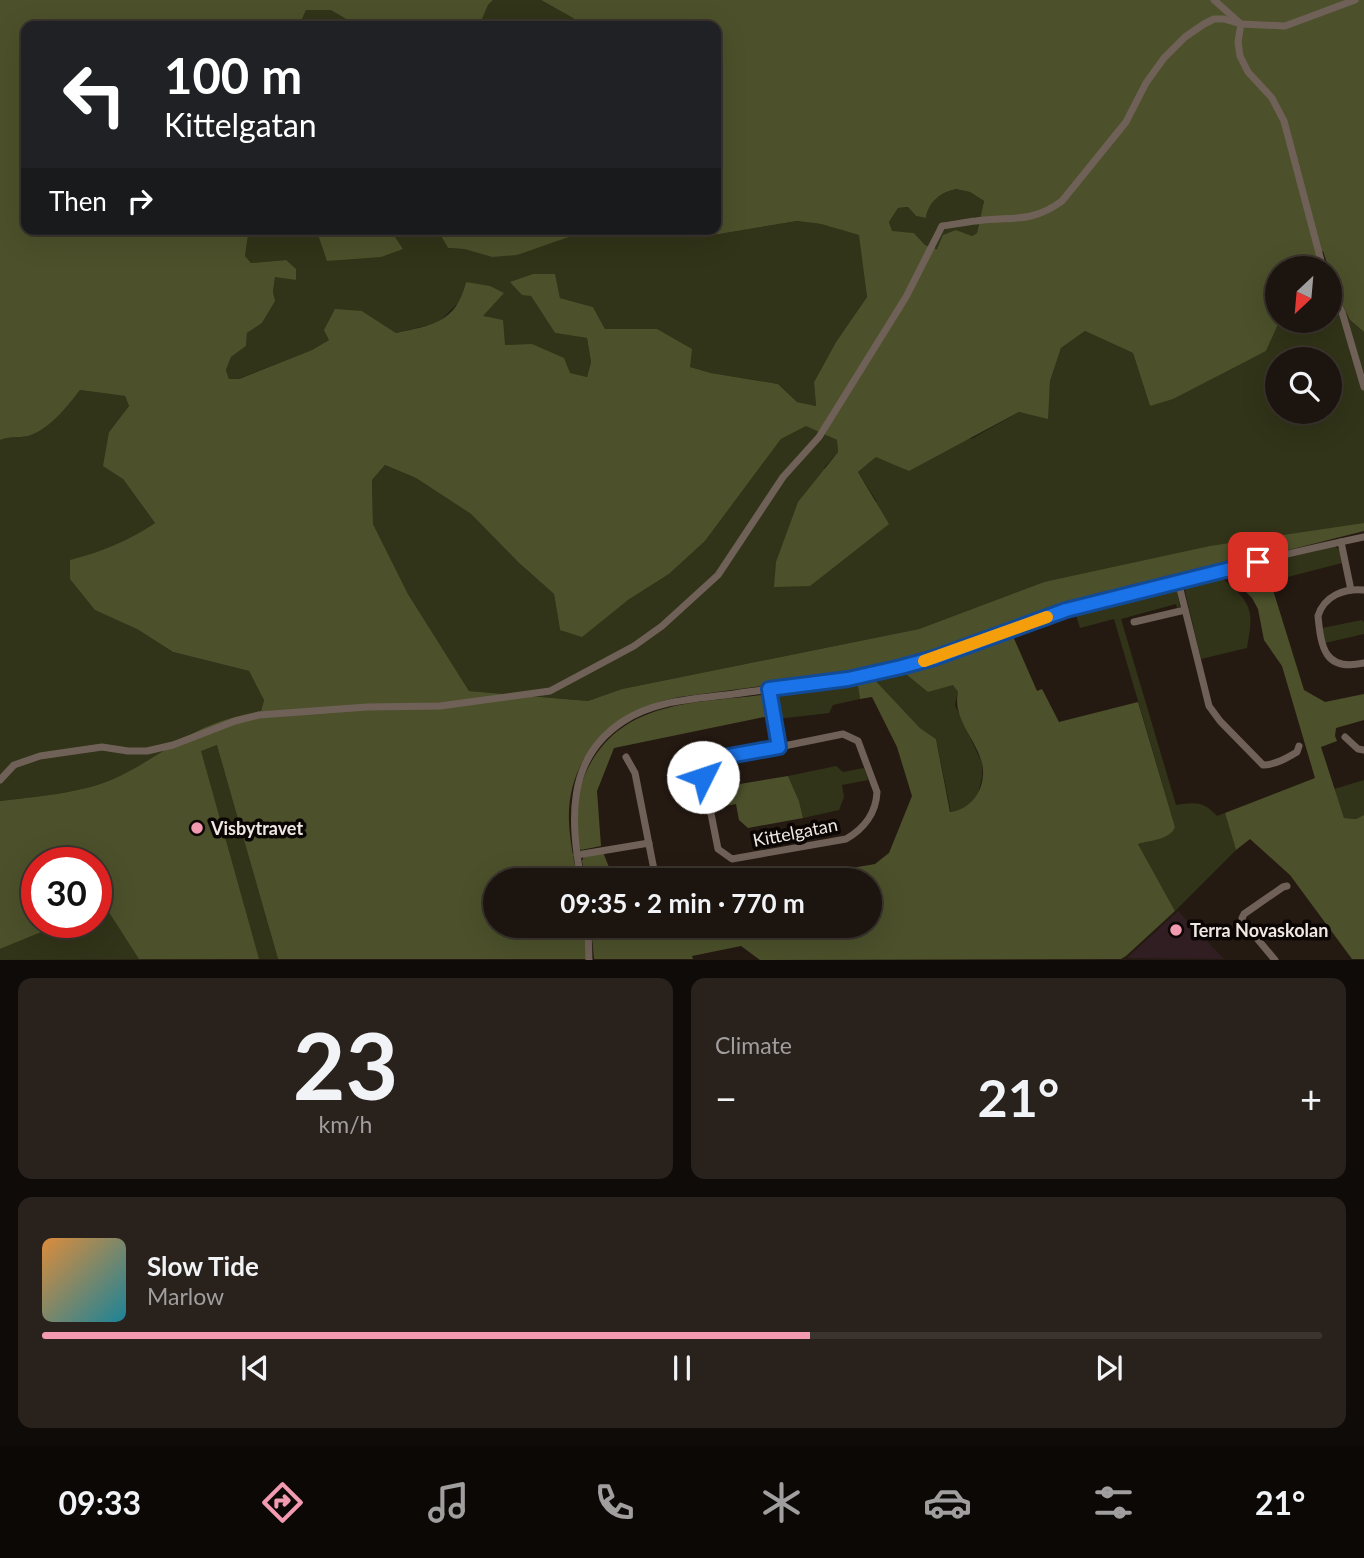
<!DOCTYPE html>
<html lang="en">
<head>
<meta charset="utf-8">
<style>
  :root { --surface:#1c140e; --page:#29211c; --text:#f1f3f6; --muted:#a09e9e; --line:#3a332e; --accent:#f29aaf }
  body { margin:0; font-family:Lato,sans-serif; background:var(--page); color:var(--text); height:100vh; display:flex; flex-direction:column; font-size:26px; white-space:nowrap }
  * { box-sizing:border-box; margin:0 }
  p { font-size:23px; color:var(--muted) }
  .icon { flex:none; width:38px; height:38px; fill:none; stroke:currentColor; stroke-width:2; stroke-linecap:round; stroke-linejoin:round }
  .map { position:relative; height:960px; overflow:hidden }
  .sheet { display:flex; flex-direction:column; gap:18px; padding:18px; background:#0f0b08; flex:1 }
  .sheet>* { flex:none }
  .hud { position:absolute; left:21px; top:21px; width:700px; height:214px; border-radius:14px; box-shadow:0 7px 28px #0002,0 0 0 2px var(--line); background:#202124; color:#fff; overflow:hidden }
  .needle { width:46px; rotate:206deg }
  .tools { position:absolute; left:1265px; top:256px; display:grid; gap:14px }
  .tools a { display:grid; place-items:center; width:77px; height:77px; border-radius:50%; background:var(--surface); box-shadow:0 7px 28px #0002,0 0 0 2px var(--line); font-size:35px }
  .speed { position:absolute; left:21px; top:847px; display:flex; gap:14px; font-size:35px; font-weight:700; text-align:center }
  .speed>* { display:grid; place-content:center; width:91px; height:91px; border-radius:50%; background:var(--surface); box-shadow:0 7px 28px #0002,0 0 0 2px var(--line); line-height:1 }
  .speed .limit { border:10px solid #d22; background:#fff; color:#111 }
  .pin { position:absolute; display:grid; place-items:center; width:60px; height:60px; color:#fff; margin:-30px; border-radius:14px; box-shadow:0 4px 10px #0006 }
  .me { position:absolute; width:77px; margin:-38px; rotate:49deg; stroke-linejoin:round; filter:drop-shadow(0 0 5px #0008) }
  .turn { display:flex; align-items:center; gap:24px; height:147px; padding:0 28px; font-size:32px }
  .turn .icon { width:91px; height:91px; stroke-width:2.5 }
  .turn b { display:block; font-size:49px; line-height:60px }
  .then { display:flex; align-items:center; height:66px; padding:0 28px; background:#0003; gap:14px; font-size:26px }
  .big { font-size:52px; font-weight:700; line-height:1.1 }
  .sheet .tile { flex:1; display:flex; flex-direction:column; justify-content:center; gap:10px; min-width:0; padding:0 24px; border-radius:14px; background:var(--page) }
  .sheet .dial { align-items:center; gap:0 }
  .dial b { font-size:91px; line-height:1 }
  .song { display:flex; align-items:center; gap:21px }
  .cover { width:84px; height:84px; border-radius:10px; background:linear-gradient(135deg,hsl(30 70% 55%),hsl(190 70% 35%)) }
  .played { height:7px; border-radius:4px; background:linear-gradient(90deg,var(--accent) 60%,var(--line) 60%) }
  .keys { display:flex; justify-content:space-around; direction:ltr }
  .heat { display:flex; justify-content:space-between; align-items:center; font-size:38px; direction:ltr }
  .sheet .tiles { flex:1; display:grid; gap:18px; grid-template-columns:1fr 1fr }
  .tile:last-child { grid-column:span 2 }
  .trip { position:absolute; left:483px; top:868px; width:399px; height:70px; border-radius:35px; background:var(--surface); box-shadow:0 7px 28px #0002,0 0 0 2px var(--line); font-weight:700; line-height:70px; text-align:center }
  .menu { display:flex; height:112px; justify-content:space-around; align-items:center; background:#0b0806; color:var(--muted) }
  .menu .icon { width:49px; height:49px }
  .menu .on { color:var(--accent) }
  .menu b { font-size:32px; color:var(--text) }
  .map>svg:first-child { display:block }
  .education { fill:#301e22 }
  .green { fill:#313418; fill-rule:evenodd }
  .forest { fill:#4c512b; fill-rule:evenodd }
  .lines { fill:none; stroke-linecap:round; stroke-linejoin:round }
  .minor { stroke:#706158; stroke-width:7 }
  .route-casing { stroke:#114b97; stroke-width:18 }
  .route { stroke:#1a73e8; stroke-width:12 }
  .slow { stroke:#f59e0b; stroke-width:12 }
  .poi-dot { fill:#f29aaf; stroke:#0b0604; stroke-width:2.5 }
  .labels { text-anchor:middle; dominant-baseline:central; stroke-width:7; stroke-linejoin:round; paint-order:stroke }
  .poi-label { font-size:18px; font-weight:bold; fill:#f0e8e3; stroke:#0b0604; text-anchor:start }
  .street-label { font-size:18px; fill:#f0e8e3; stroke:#0b0604 }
</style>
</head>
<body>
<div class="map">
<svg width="1364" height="960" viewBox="0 0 1364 960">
  <rect width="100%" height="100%" fill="#251a12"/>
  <polygon class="education" points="1178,911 1224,959 1127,958"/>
  <g class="green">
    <polygon points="493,0 541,0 573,18 583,26 479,26 488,5"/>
    <polygon points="306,10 332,10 358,26 303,26 301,21"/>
    <path d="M956 189 970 192 984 201 977 233 971 236 956 230 938 249 925 245 914 233 892 232 889 222 898 208 908 207 916 216 926 218C928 202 941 192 956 189Z"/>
    <polygon points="797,221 821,224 860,235 867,297 836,342 814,382 816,406 797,402 778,384 711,373 690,367 657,329 605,329 593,307 560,298 555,275 531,296 555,333 587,338 591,362 587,377 569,373 504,345 482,317 503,293 466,282 461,300 438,323 396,333 362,311 329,340 312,350 238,379 229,379 226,370 231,357 246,346 247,333 262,323 274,301 273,293 275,276 296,280 286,260 251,263 245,256 249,229 316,229 328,261 403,249 390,229 437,229 448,248 464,249 492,257 583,232 624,237 673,233 701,237"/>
    <path d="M1330 272 1350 320 1364 332V523L1361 524 1044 582 919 629 622 689 588 701 469 691 408 594 373 524 372 480 385 465 416 478 471 514 518 562 554 594 560 630 628 600 669 574 705 541 781 439 807 425 837 440 838 452 824 468 877 502 858 472 876 457 973 438 1019 412 1047 418 1050 381 1061 348 1085 331 1133 353 1150 406 1266 351 1280 320H1330ZM1278 359H1330V411H1278Z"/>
    <path d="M80 390 125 396 129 406 109 432 123 479 155 523C128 541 102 552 71 560L137 629 173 652 249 671 264 699 261 711C237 716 212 722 190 735 163 750 140 768 111 780 80 793 34 797 0 801V440C10 436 18 438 28 436 49 430 68 406 80 390Z"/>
    <polygon points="1334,546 1339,549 1342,563 1272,581 1265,564"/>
    <path d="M1217 576C1223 578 1226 582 1231 586 1255 606 1252 619 1247 648L1201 659 1184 587 1187 583Z"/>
    <path d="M1172 587 1177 590 1180 607 1177 608 1176 604 1121 619 1176 805C1195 802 1204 801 1217 816L1225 813 1236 850 1175 911 1138 844 1167 836 1175 827 1114 619 1080 628 1075 612Z"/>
    <polygon points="1362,620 1364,622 1364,634 1325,643 1322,628"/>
    <polygon points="901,670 953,684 958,692 955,705 982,763 982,777 978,795 965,810 951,813 936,739 920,728 872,677"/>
    <polygon points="857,680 860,699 833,705 829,713 777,719 773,700 775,694 779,691"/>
    <polygon points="218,745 278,959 0,960 0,949 66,922 96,922 96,910 105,906 201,750"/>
    <polygon points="836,766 843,772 864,768 868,780 842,785 844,797 839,810 803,818 799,801 788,776"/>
    <polygon points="1364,780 1364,815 1356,819 1344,818 1334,789"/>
  </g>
  <g class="forest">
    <path d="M0 0H493L488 5 479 26H358L331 10H306L301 21 303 26H26V229H249L245 256 251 263 286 260 296 269V280L275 277 273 292 275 301 262 323 247 333 246 346 231 357 226 370 229 379H239L312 350 329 340 324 330 335 309 362 311 396 333C432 325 456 323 466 282L490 286 504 293 483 316 503 320 505 345 532 344 564 358 570 373 587 377 591 362 587 338 555 333 531 296 522 295 510 282 533 274H555L560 298 593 307 605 329H657L692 349 690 367 711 373 778 384 797 402 816 406 814 382 836 342 867 297 859 235 821 224 797 221 701 237 673 233 624 237 583 232 517 255 492 257 464 249 448 248 437 229H716V26H583L573 18 541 0H1364V332L1350 320 1337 293 1323 251 1305 268H1278V320H1280L1266 351 1173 399 1150 406 1133 353 1085 331 1061 348 1050 381 1048 419 1019 412 909 471 876 457 858 472 889 524 810 586 774 587 776 562 798 502 838 452 837 440 806 426 781 439 705 541 669 574 628 600 582 637 560 630 554 594 518 562 471 514 416 478 385 465 372 480 373 524 408 594 469 691 588 701 622 689 919 629 1044 582 1210 546 1364 523V531L1064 607 934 652 847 675 679 697C617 709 566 754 569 822 570 842 574 861 578 880H495V926H585L587 959H278L217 745 201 751 259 959H139L105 906 96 910V863H37V922H66L0 949V801C34 797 80 793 111 780 139 768 163 750 190 735 212 722 236 716 261 711L264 700 249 671 173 652 137 629 95 610 70 579V560C101 552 128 541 155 523L123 479 103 466 109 432 129 406 125 396 80 390C68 406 49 430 28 436 18 438 10 436 0 440ZM956 189 970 192 984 201 977 233 972 236 956 230 943 235 937 249 925 245 914 233 892 231 889 222 898 208 908 207 916 216 926 218C928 202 941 192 956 189Z"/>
    <polygon points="316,229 390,229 403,249 381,257 327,261"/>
    <polygon points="1265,564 1304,690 1325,702 1364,694 1364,720 1336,728 1335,736 1337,741 1321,747 1344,818 1356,819 1364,815 1364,959 1352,959 1290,875 1250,839 1236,850 1225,813 1315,778 1282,666 1264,640 1258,609 1252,598 1227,573"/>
    <path d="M1012 634 1037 691 1042 689 1059 722 1138 702 1175 827C1170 840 1151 840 1138 844L1175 911 1126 956 1121 959 760 960 741 946 692 956 693 959H594L591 926H630L635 938 663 934 675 926H870V880H782L875 864 889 853 912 796 897 747 872 697 860 699 857 680 872 677 920 728 936 739 950 812C973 809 987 787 982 763 976 739 952 718 958 692L953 685 928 692 901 670 936 663Z"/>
    <path d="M761 695 767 699 769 716 614 748 597 791 601 846 581 850 577 847C574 815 576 787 593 759 630 700 698 703 761 695Z"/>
    <polygon points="788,776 799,801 803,818 748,828 739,820 736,804 713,808 712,800 734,795 740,784"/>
    <polygon points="603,852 614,880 585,880 582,861 584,856"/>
  </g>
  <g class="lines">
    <g class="minor">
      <polyline points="1214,0 1241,24 1238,42 1240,56 1248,72 1272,98 1284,121 1323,268"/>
      <polyline points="1330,288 1342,312 1364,387"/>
      <polyline points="1341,542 1351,590"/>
      <path d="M1178 581 1209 706 1220 721 1263 765C1275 765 1287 758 1297 752L1299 746"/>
      <path d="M1364 590C1344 588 1324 596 1318 616 1321 648 1325 672 1364 663"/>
      <polyline points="1134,622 1185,610"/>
      <path d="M769 689 779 747 718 758 710 762 703 773 718 849 732 859 846 839C864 829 876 813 877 792L858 741 843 734 779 747"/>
      <polyline points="1345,737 1358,749 1364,750"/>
      <polyline points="626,757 635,773 656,880"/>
      <path d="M0 780 14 765 40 756 102 747 128 751H147L173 745 235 721 259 715 367 707 440 706 550 691 634 646 662 626 718 575 783 477 819 437 906 297 942 226C953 225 964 222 976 221 1011 216 1031 224 1062 201L1126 122 1146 83 1164 58 1185 37 1204 24 1214 19H1224L1241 24 1285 26 1355 0"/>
      <polyline points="577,855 649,843"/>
      <path d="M581 880C571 822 565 760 622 722 654 700 696 699 734 694 789 686 846 681 901 667 957 653 1010 628 1066 610 1099 600 1134 593 1168 584 1233 567 1298 551 1364 537"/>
      <polyline points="588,926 589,960"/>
      <polyline points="1275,960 1244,923 1242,918 1244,914 1283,887 1287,886"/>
    </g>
  </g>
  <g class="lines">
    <defs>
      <polyline id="route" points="703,777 706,768 718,758 779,747 769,689 848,679 901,667 934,658 1066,610 1258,562"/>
    </defs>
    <use href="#route" class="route-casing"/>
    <use href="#route" class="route"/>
    <polyline class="slow" points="924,661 1047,617"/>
  </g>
  <g class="poi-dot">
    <circle cx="197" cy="828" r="7"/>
    <circle cx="1176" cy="930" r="7"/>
  </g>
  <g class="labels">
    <g class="poi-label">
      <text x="211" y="828">Visbytravet</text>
      <text x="1190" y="930">Terra Novaskolan</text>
    </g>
    <g class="street-label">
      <text transform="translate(795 832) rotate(-11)">Kittelgatan</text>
    </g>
  </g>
</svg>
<div class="tools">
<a><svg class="needle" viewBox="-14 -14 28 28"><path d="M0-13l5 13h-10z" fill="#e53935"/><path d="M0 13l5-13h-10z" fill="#a09e9e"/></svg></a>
<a><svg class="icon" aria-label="search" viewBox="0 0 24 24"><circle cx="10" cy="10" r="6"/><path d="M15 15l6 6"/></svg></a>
</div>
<div class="speed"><div class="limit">30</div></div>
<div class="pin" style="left:1258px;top:562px;background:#d93025"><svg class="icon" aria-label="arrive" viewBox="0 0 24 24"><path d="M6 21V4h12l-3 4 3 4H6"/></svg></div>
<svg class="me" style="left:703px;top:777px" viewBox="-20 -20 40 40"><circle r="19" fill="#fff"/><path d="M0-13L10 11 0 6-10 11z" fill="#1a73e8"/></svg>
<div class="trip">09:35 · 2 min · 770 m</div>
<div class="hud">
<div class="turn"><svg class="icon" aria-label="left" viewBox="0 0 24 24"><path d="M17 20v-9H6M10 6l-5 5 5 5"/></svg><div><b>100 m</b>Kittelgatan</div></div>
<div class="then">Then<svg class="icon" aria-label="right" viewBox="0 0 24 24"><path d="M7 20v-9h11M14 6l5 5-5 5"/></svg></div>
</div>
</div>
<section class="sheet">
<div class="tiles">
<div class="tile dial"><b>23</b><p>km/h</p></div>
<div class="tile"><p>Climate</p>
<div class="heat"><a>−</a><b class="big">21°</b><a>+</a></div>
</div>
<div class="tile">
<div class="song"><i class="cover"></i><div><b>Slow Tide</b><p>Marlow</p></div></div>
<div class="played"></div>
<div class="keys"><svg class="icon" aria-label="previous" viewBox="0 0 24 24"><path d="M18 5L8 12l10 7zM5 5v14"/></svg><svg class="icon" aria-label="pause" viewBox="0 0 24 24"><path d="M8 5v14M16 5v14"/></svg><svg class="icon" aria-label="next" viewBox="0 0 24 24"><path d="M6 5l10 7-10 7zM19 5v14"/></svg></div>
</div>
</div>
</section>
<nav class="menu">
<b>09:33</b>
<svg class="icon on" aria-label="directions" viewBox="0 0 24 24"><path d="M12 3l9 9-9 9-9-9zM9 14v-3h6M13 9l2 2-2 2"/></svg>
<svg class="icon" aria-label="music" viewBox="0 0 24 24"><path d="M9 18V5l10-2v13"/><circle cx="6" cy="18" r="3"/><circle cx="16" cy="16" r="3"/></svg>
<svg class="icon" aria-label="phone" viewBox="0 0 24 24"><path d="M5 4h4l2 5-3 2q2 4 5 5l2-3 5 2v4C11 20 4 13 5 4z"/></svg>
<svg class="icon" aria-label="climate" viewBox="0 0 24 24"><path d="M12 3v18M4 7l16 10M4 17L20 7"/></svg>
<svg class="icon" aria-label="car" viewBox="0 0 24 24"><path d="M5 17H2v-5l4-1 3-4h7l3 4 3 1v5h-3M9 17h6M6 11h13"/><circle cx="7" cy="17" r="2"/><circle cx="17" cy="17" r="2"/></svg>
<svg class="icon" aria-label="filters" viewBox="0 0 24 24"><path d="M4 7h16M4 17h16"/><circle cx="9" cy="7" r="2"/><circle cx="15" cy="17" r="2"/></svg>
<b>21°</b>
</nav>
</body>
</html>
